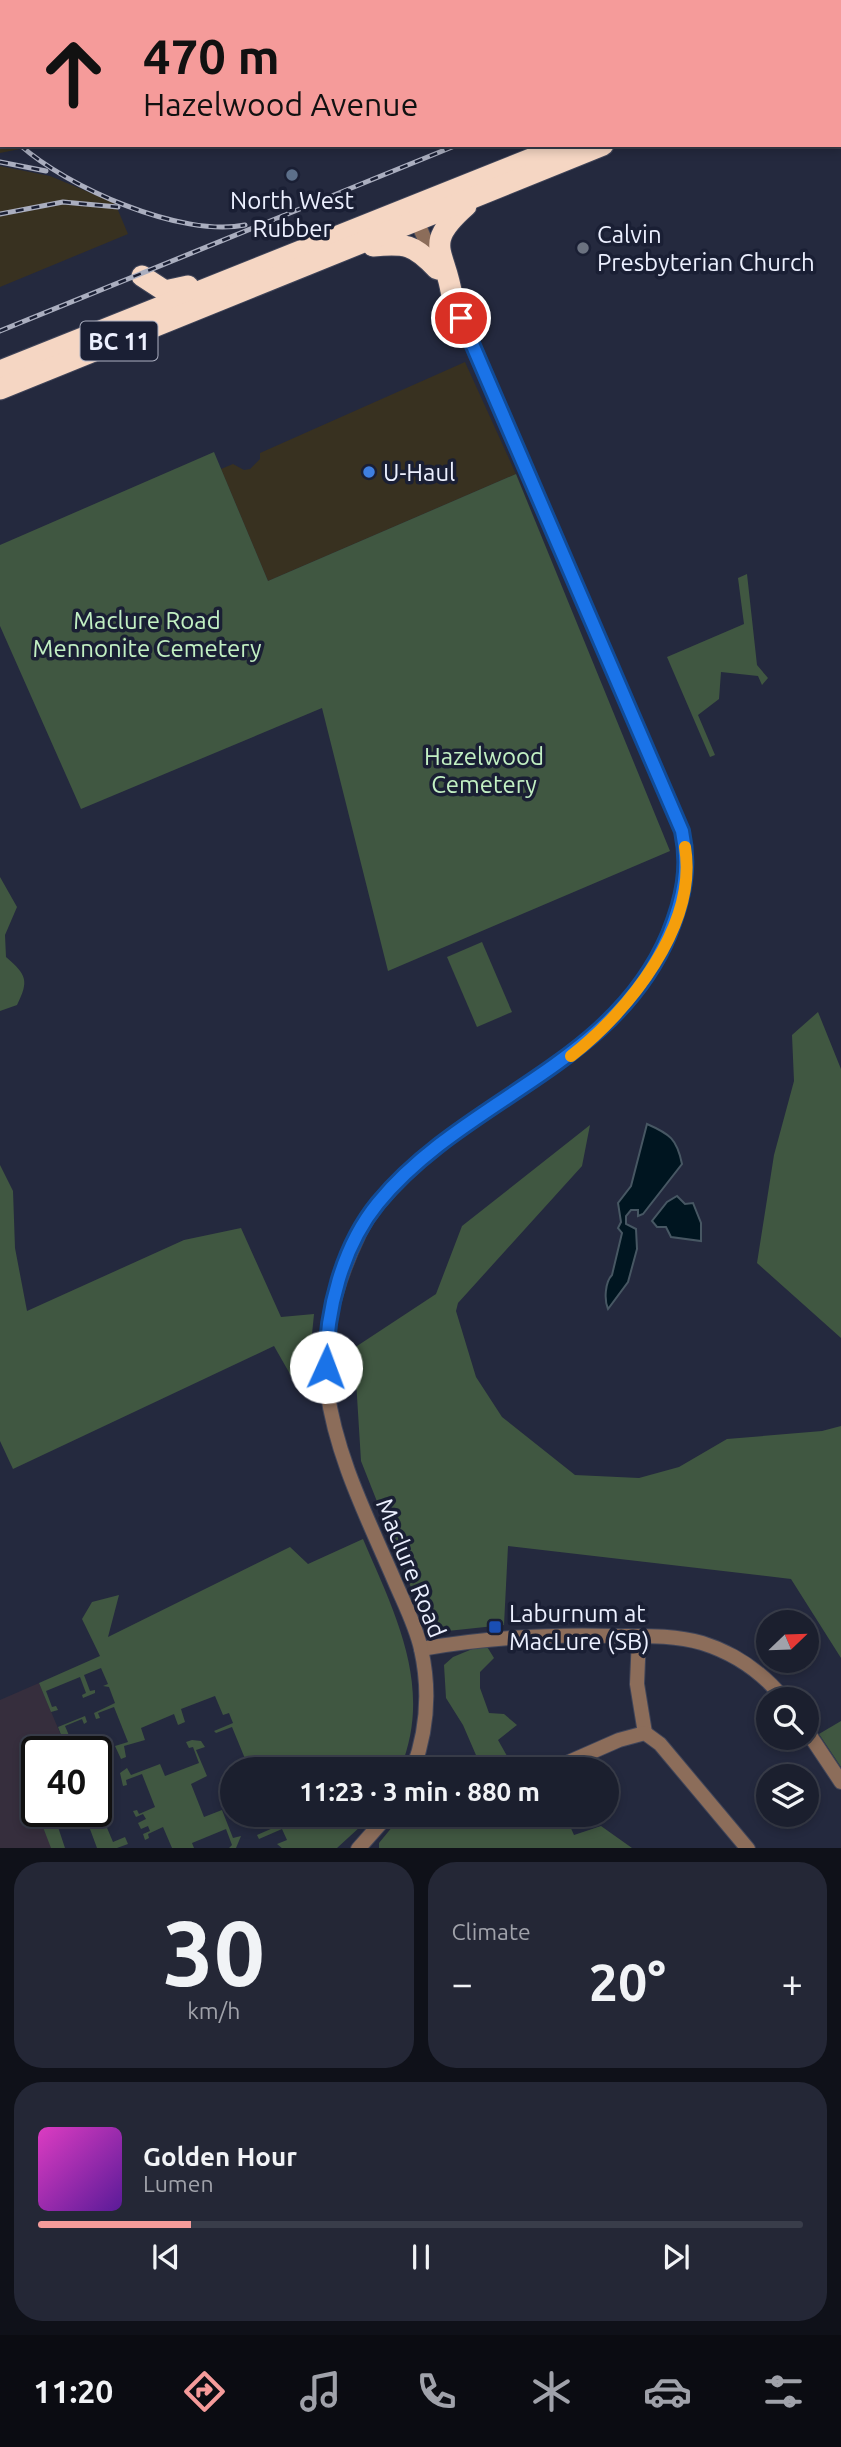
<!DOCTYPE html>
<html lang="en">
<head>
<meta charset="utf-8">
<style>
  :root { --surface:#1b1f2e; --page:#242736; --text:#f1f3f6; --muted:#a0a2aa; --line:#393d4a; --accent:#f59b9a }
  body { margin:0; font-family:Ubuntu,sans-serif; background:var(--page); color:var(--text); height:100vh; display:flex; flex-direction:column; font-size:26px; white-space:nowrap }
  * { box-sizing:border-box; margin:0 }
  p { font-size:23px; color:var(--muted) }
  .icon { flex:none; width:38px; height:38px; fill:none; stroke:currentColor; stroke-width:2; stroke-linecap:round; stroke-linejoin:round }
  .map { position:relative; height:1848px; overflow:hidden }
  .drawer { display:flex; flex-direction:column; gap:14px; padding:14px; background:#0f1119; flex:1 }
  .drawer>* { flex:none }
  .guide { position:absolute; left:0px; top:0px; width:842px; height:147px; box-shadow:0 4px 10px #0003,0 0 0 2px var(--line); background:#f59b9a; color:#111; overflow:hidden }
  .needle { width:46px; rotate:67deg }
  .buttons { position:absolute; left:756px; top:1610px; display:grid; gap:14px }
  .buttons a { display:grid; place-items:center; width:63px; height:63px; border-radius:50%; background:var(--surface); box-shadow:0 4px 10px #0003,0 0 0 2px var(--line); font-size:35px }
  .speed { position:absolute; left:21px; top:1736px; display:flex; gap:14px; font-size:35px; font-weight:700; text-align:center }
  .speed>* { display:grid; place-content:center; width:91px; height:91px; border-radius:50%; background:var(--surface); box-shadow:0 4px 10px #0003,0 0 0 2px var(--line); line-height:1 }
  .speed .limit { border:4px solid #111; border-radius:10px; background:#fff; color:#111 }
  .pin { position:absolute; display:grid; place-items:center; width:60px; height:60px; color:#fff; margin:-30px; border:4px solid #fff; border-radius:50%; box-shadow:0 2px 7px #0007 }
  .me { position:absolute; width:77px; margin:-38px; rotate:2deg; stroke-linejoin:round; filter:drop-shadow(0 0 5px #0008) }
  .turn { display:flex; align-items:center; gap:24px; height:147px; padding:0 28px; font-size:32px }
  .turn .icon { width:91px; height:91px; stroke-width:2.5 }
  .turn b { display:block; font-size:49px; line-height:60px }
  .big { font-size:52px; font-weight:600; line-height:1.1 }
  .drawer .card { flex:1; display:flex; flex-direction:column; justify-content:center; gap:10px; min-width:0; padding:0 24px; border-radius:28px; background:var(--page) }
  .drawer .dial { align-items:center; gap:0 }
  .dial b { font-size:91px; line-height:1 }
  .song { display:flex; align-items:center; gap:21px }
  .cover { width:84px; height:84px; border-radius:10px; background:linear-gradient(135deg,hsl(310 70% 55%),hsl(270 70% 35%)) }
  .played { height:7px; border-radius:4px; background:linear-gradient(90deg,var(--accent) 20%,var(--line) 20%) }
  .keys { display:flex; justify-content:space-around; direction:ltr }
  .heat { display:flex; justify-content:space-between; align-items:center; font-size:38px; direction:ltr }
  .drawer .tiles { flex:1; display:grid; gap:14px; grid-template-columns:1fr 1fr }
  .card:last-child { grid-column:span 2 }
  .trip { position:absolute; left:220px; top:1757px; width:399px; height:70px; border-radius:35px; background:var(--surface); box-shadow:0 4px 10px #0003,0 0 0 2px var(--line); font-weight:600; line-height:70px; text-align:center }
  .dock { display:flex; height:112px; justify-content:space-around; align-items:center; background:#0b0c12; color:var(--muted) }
  .dock .icon { width:49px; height:49px }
  .dock .active { color:var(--accent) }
  .dock b { font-size:32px; color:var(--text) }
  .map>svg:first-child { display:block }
  .commercial { fill:#362e3d }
  .industrial { fill:#383120 }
  .green { fill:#405741 }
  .water { fill:#001520; stroke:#475763; stroke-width:2 }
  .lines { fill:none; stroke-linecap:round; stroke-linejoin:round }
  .stream { stroke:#475763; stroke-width:2.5 }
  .minor-casing { stroke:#404559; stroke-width:16 }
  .major-casing { stroke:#404559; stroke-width:19 }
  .highway-casing { stroke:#404559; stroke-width:23 }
  .minor { stroke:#8c6d5a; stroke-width:14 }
  .major { stroke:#efaf87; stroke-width:18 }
  .highway { stroke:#f5d6c3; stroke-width:21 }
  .rail-casing { stroke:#aaaebf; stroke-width:5 }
  .rail { stroke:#1a1f34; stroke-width:2.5; stroke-dasharray:8; stroke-linecap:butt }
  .route-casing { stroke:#114b97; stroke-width:18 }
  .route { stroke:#1a73e8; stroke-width:12 }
  .slow { stroke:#f59e0b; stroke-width:12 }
  .service-dot { fill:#5c6f8a; stroke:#1a1f34; stroke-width:2.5 }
  .worship-dot { fill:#6b7280; stroke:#1a1f34; stroke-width:2.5 }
  .shop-dot { fill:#3f7fe0; stroke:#1a1f34; stroke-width:2.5 }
  .transit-dot { fill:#1a4fb4; stroke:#1a1f34; stroke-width:2.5 }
  .labels { text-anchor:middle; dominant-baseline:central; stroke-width:7; stroke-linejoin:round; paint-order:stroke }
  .shield { fill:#1a1f34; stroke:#adb1c2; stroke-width:2 }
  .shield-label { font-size:23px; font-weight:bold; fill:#ecf0ff }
  .poi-label { font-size:24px; fill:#ecf0ff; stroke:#1a1f34; text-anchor:start }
  .park-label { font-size:24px; fill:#c2f0c3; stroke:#1a1f34 }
  .street-label { font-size:24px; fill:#ecf0ff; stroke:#1a1f34 }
</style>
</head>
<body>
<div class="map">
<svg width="841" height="1849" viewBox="0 0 841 1849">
  <rect width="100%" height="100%" fill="#24293e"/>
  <polygon class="commercial" points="39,1683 68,1752 37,1752 37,1811 66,1811 41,1822 52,1848 0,1848 0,1700"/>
  <g class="industrial">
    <polygon points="0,0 87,2 2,2 2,145 40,145 0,153"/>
    <polygon points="0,166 50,176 115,203 128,234 0,287"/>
    <polygon points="465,362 516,474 268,581 221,469 233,464 244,470 250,469 260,459 260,453"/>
  </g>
  <g class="green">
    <polygon points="214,452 268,581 516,474 670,851 388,971 322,708 81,809 0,626 0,545"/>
    <polygon points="747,574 757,665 768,678 762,685 758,676 721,672 719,699 698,715 715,755 710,757 667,657 744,624 738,578"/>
    <path d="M0 877 17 907 5 935 6 957C27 975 29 981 17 1005L0 1011Z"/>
    <polygon points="482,942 512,1012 477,1027 447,957"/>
    <polygon points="818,1012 841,1069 841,1338 757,1263 774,1155 794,1081 792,1035"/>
    <polygon points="590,1125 582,1166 458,1303 456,1311 476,1377 502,1417 575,1475 639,1478 679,1467 727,1439 822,1431 841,1426 841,1658 791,1579 508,1546 504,1625 438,1632 430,1630 425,1623 361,1461 354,1348 436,1294 462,1226"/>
    <polygon points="0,1165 13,1191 15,1248 27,1311 184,1240 241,1228 281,1317 314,1314 308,1375 294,1381 274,1346 13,1469 0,1441"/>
    <path d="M363 1539C395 1614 434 1687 400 1769H234L233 1766 246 1761 232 1727 216 1733 214 1731 233 1723 229 1713 223 1715 215 1696 181 1709 185 1722 178 1725 174 1714 141 1728 145 1740 124 1746 126 1757 121 1759 115 1746 128 1742 114 1707 98 1713 100 1718 96 1719 94 1713 115 1703 109 1687 103 1686 108 1684 101 1668 84 1675 90 1691 95 1690V1693L83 1698 82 1695 86 1693 80 1677 46 1691 52 1707 56 1706 58 1710 51 1712 39 1683 100 1656 82 1619 92 1602 119 1595 108 1637 290 1547 308 1564Z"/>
    <polygon points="482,1645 486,1645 494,1658 480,1672 480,1688 489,1713 504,1714 517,1725 498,1740 511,1763 529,1760 531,1769 482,1769 463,1725 446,1698 444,1665 453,1657"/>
    <polygon points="85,1716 87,1722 84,1724 82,1719 65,1726 76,1752 68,1752 58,1727"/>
    <polygon points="841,1721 841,1767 819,1734"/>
    <polygon points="192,1740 201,1741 205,1747 196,1750 207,1776 191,1784 204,1817 222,1810 233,1838 241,1836 236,1848 229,1848 232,1845 226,1829 192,1843 194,1848 172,1848 163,1827 148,1834 149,1838 145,1840 143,1834 150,1831 148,1826 141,1829 138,1823 146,1819 143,1814 136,1817 133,1811 137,1810 139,1814 155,1807 142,1774 126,1780 127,1785 123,1786 120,1773 127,1768 131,1775 160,1764 165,1776 199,1763 193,1747 189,1748 186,1742"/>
    <polygon points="109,1796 112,1803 99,1809 113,1842 125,1837 128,1844 117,1848 97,1848 87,1821 83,1820 58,1827 65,1848 51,1848 41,1822 66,1811 96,1811 96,1801"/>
    <polygon points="268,1815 373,1815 337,1848 283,1849 277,1844 287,1840 282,1829 259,1839 257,1835 273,1828"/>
    <polygon points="402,1815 451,1815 468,1820 481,1815 565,1815 574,1835 601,1826 632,1848 379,1848 379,1843"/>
  </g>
  <g class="water">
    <path d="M647 1124C670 1134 677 1139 682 1164L643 1214 638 1216V1210H631L626 1216V1224L636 1229 637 1249 628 1282 608 1309C604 1300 605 1282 612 1275L622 1233 618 1228 621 1222 618 1203 631 1186Z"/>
    <polygon points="677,1196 685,1204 693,1203 701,1223 701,1241 671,1237 666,1227 657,1227 652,1221 667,1202"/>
  </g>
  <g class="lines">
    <polyline class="stream" points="840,87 841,86"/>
    <defs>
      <g id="minor">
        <polyline points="417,221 434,261"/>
        <polyline points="639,1636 637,1684 645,1733"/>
        <path d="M421 1649C487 1637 550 1634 617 1636 645 1636 675 1635 702 1643 734 1653 763 1673 784 1699"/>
        <polyline points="807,1731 841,1782"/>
        <path d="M413 1769C427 1731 430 1689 421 1649 416 1626 404 1603 395 1582 368 1519 336 1457 327 1389 320 1335 336 1282 359 1234 370 1211 386 1194 403 1177 489 1090 619 1055 669 934 683 899 690 868 682 831L452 296 447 289"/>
        <polyline points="553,1769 619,1740 645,1733 660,1744 748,1849"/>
        <polyline points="358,1849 388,1815"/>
      </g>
      <polyline id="major" points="730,0 730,2"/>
      <g id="highway">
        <polyline points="749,0 751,2"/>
        <polyline points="840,33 841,33"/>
        <polyline points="840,51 841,51"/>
        <path d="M373 246C405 243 414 244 437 269"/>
        <polyline points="142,276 165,291 188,286"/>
        <path d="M452 296C445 249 422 245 466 206"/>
        <polyline points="0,371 566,145"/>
        <polyline points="0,389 603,145"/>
      </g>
    </defs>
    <use href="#minor" class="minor-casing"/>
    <use href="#major" class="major-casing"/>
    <use href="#highway" class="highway-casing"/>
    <use href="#minor" class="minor"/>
    <use href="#major" class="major"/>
    <use href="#highway" class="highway"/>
    <defs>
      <g id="rail">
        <polyline points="815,2 820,0"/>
        <polyline points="0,123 2,125"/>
        <path d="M20 145C67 187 181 238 245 225"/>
        <polyline points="0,162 46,171"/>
        <polyline points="0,214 63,202 118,207"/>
        <polyline points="0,331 457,145"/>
      </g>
    </defs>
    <use href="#rail" class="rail-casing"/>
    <use href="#rail" class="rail"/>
  </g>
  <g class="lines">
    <defs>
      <path id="route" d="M326 1367C326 1311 342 1247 378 1203 464 1098 614 1066 669 934 683 899 690 868 682 831L461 318"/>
    </defs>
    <use href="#route" class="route-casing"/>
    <use href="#route" class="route"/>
    <path class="slow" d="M571 1056C629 1011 698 925 685 847"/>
  </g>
  <circle class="service-dot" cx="292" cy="175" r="7"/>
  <circle class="worship-dot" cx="583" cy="248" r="7"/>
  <circle class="shop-dot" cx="369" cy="472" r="7"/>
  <rect class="transit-dot" x="488" y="1620" width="14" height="14" rx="3.5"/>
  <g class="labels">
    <rect class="shield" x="80.5" y="321.5" width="77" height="39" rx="5"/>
    <g class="shield-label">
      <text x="119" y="341">BC 11</text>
    </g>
    <g class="poi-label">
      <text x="292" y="200" text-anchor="middle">North West<tspan x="292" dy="28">Rubber</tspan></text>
      <text x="597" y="234">Calvin<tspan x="597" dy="28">Presbyterian Church</tspan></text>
      <text x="383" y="472">U-Haul</text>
      <text x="509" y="1613">Laburnum at<tspan x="509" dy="28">MacLure (SB)</tspan></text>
    </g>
    <g class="park-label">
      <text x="147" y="620">Maclure Road<tspan x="147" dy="28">Mennonite Cemetery</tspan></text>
      <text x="484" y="756">Hazelwood<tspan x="484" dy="28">Cemetery</tspan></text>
    </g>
    <g class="street-label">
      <text transform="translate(411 1568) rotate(68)">Maclure Road</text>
    </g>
  </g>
</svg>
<div class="buttons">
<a><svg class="needle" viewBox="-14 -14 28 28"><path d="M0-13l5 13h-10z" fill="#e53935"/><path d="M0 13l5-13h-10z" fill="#a0a2aa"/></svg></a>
<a><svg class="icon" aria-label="search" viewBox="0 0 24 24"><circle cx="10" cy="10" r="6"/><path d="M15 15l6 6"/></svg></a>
<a><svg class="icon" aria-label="layers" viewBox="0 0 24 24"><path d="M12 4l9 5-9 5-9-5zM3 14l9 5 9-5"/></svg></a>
</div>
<div class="speed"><div class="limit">40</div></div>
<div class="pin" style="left:461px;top:318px;background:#d93025"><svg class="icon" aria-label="arrive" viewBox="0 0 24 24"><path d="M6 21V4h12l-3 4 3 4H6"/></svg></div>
<svg class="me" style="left:326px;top:1367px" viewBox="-20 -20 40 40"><circle r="19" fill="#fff"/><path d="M0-13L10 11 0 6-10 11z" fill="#1a73e8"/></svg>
<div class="trip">11:23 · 3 min · 880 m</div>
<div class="guide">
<div class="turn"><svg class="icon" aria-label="ahead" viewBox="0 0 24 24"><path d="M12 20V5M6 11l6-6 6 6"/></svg><div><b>470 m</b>Hazelwood Avenue</div></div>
</div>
</div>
<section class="drawer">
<div class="tiles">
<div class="card dial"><b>30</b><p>km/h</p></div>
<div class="card"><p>Climate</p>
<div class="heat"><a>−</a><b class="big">20°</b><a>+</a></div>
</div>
<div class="card">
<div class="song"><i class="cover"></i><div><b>Golden Hour</b><p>Lumen</p></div></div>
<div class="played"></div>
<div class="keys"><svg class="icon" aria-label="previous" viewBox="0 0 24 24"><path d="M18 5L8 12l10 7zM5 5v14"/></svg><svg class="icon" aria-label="pause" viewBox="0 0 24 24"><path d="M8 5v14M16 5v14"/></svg><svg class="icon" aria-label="next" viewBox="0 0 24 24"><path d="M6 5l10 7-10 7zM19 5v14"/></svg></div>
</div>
</div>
</section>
<nav class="dock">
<b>11:20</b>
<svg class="icon active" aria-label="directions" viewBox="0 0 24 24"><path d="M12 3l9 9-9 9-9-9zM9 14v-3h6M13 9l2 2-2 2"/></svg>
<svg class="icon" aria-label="music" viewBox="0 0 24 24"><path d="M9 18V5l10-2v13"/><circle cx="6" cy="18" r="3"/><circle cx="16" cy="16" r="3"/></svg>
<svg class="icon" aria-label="phone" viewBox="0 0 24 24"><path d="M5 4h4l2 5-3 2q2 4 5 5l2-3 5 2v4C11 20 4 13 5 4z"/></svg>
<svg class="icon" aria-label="climate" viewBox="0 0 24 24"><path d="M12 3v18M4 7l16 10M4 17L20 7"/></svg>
<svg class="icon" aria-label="car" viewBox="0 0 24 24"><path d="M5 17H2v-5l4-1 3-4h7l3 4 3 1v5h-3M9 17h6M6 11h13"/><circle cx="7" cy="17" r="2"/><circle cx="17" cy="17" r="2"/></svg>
<svg class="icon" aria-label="filters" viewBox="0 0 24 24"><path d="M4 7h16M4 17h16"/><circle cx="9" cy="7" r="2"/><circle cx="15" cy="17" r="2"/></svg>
</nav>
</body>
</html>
